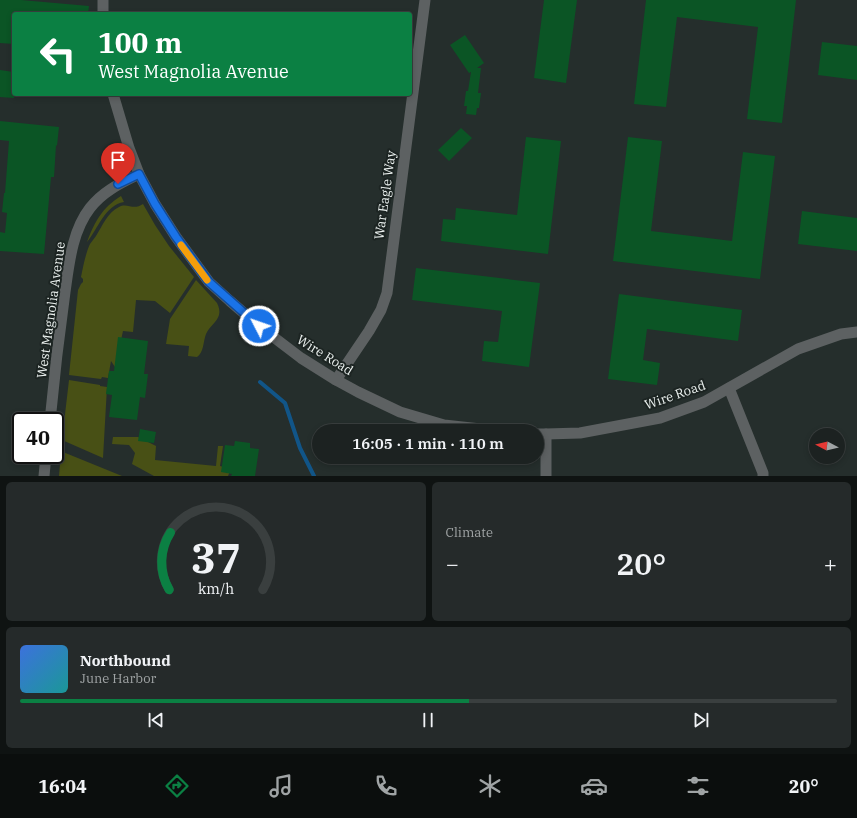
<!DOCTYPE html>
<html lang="en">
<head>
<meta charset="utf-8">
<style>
  :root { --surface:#1c2221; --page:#252a2a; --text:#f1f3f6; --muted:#a0a4a5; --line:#3a3f3f; --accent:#0b8043 }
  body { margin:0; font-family:"IBM Plex Serif",serif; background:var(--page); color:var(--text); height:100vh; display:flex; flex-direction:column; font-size:15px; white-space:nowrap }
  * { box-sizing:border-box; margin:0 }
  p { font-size:13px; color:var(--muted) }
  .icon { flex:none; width:22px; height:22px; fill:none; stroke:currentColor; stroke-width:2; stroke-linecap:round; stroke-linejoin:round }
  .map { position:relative; height:476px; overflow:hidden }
  .details { display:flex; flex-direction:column; gap:6px; padding:6px; background:#0f1312; flex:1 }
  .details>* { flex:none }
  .hud { position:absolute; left:12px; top:12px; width:400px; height:84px; border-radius:4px; box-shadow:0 2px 6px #0003,0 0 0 1px var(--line); background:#0b8043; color:#fff; overflow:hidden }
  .needle { width:26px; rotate:277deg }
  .tools { position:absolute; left:809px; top:428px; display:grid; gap:8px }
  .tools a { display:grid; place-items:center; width:36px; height:36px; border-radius:50%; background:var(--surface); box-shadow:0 2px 6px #0003,0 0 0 1px var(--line); font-size:20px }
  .speed { position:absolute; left:12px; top:412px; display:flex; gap:8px; font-size:20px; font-weight:700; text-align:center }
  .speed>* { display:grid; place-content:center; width:52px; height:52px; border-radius:50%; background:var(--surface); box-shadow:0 2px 6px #0003,0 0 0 1px var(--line); line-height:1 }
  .speed .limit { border:2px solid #111; border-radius:6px; background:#fff; color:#111 }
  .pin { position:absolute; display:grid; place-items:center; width:34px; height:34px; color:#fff; margin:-41px -17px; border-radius:50% 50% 50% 0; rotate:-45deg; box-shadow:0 0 4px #0007 }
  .pin .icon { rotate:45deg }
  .me { position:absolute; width:44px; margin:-22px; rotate:311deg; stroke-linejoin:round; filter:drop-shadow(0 0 3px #0008) }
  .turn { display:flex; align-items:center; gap:14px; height:84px; padding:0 20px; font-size:18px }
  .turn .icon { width:52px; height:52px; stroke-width:2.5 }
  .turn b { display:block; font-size:28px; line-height:34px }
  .big { font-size:30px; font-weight:600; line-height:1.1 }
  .details .widget { flex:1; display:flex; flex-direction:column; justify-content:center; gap:6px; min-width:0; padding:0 14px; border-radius:6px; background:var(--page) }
  .details .dial { align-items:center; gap:0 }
  .dial svg { height:104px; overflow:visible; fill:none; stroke:var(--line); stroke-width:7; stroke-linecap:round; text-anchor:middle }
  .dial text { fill:var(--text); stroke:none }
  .song { display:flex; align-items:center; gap:12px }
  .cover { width:48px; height:48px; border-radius:6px; background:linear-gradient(135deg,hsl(220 70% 55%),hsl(180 70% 35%)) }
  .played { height:4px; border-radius:2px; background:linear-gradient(90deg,var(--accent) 55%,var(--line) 55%) }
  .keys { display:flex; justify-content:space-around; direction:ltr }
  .heat { display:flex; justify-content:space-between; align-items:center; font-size:22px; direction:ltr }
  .details .tiles { flex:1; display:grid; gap:6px; grid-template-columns:1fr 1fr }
  .widget:last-child { grid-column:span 2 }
  .trip { position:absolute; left:312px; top:424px; width:232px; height:40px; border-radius:20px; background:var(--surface); box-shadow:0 2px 6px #0003,0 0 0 1px var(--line); font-weight:600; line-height:40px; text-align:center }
  .dock { display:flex; height:64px; justify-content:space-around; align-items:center; background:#0b0e0d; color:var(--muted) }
  .dock .icon { width:28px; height:28px }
  .dock .selected { color:var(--accent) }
  .dock b { font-size:18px; color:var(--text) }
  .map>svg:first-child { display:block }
  .green { fill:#485015 }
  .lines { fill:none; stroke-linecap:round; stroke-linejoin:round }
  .stream { stroke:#158; stroke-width:4 }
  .building { fill:#0b5525 }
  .minor { stroke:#5d6162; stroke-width:11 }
  .tertiary { stroke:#5d6162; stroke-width:11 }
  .route-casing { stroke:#114b97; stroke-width:10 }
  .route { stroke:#1a73e8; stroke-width:7 }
  .slow { stroke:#f59e0b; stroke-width:7 }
  .labels { text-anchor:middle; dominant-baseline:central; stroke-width:4; stroke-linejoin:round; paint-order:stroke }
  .street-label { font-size:13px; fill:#ebf1ef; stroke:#1c2422 }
</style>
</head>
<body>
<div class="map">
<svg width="857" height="476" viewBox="0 0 857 476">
  <rect width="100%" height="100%" fill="#252e2c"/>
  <g class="green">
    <path d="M121 196 124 202C105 205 98 229 87 242 95 221 102 208 121 196Z"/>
    <path d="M143 204 155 225 169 246 194 277 170 313 155 301 136 300 133 332 123 331 115 367 111 361 108 378 102 377 101 379 69 375 78 290 81 284 83 282V279L81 277C83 267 86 252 90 244 92 241 94 239 96 236 103 225 107 213 119 207 127 202 133 211 143 204Z"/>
    <path d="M196 280 217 303C219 307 220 311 219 315 217 322 209 327 206 334 203 342 204 352 197 357L188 356 189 346 166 344 170 319Z"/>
    <polygon points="69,380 100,385 100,386 107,387 103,458 62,440"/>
    <polygon points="113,437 138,437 156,446 155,460 216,466 218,446 223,446 220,466 231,469 228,476 154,476 132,464 135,453 129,445 112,444"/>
    <polygon points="61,452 63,452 122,476 59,476"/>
  </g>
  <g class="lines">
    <polyline class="stream" points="260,382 285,403 300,448 314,476"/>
  </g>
  <g class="building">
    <polygon points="0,0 21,0 89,6 88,14 14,14 14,44 0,43"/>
    <polygon points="544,0 577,0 566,83 534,78"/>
    <polygon points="646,0 796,0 782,123 747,119 758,27 677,17 666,107 634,104"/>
    <polygon points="465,35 484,63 477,68 481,68 478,93 481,93 479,108 477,108 476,115 466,114 467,106 464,106 466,91 468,91 471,72 469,73 450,45"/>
    <polygon points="822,42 857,46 857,80 818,75"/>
    <polygon points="0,70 14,72 14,98 0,97"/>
    <polygon points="0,121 59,127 57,146 56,145 54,177 51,177 44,254 0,251 0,232 5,233 7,213 2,212 4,193 5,193 9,141 0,140"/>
    <polygon points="461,128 472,138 449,161 438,150"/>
    <polygon points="526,137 561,141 548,254 441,241 443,219 455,220 456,208 517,215"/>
    <polygon points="628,137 662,141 651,231 732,241 743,152 775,156 760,279 613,261"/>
    <polygon points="802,211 857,218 857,251 798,244"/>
    <polygon points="416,268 540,283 529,367 482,361 484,341 498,342 502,311 412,300"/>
    <polygon points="619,294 742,310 738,341 647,329 643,360 660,363 657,385 608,379"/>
    <polygon points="118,337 148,341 144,374 148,374 145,398 140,397 137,420 109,417 112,395 106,394 109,371 114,371"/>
    <polygon points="140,429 156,432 154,443 138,441"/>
    <polygon points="235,441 250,443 250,448 259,449 255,476 231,476 232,474 221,472 225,445 234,446"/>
  </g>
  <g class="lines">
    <g class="minor">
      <polyline points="336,380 369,331 381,310 387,293 425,0"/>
      <polyline points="729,388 763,473 763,476"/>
      <path d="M50 421C54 378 59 335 65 292 69 264 72 231 90 208 103 191 121 183 139 174"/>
      <polyline points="44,476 46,455"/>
      <polyline points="546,476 546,434"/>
    </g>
    <g class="tertiary">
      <polyline points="103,14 103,0"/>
      <polyline points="113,94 129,148 139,174 155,204 176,237 209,282 230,301 259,326 301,358 336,380 358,392 400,412 444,425 499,431"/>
      <polyline points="537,434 546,434 580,433 660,418 704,402 798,349 841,334 857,332"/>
    </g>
  </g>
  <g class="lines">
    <defs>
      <polyline id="route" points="118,184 139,174 155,204 176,237 209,282 259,326"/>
    </defs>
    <use href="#route" class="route-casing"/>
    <use href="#route" class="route"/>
    <polyline class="slow" points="181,245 207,280"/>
  </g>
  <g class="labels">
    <g class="street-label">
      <text transform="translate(385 195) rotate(-82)">War Eagle Way</text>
      <text transform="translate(51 310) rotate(-82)">West Magnolia Avenue</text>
      <text transform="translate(325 355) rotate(32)">Wire Road</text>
      <text transform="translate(675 395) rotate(-19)">Wire Road</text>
    </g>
  </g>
</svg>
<div class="tools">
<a><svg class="needle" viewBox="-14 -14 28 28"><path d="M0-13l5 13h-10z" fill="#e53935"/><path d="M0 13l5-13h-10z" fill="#a0a4a5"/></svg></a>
</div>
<div class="speed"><div class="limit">40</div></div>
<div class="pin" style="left:118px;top:184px;background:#d93025"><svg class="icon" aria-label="arrive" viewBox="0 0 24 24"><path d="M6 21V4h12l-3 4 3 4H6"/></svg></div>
<svg class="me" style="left:259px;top:326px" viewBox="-20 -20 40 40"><circle r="17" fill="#1a73e8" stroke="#fff" stroke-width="3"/><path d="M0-11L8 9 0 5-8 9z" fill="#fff"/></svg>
<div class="trip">16:05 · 1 min · 110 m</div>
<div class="hud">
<div class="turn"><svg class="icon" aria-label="left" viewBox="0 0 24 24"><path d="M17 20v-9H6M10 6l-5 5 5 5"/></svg><div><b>100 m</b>West Magnolia Avenue</div></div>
</div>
</div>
<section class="details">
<div class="tiles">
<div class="widget dial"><svg viewBox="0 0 100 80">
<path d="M14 69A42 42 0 1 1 86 69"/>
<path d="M14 69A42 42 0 0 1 15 25" stroke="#0b8043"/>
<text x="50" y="56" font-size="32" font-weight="700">37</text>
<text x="50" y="72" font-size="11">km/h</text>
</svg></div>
<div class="widget"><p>Climate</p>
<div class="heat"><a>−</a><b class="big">20°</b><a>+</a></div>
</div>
<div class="widget">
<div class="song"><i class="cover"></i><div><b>Northbound</b><p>June Harbor</p></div></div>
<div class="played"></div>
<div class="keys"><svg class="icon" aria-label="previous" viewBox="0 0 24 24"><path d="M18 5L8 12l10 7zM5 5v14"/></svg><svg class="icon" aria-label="pause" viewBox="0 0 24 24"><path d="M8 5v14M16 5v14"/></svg><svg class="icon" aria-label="next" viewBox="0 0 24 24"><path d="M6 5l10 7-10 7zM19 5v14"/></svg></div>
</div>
</div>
</section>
<nav class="dock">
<b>16:04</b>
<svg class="icon selected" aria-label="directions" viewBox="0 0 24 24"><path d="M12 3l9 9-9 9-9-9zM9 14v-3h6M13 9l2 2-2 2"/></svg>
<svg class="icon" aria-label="music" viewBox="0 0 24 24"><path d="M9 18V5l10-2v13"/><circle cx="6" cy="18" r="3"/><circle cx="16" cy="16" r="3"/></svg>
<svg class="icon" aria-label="phone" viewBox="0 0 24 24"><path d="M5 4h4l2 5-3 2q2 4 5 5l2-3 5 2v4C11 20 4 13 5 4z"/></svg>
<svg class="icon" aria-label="climate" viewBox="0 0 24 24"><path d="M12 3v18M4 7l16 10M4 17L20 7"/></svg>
<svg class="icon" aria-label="car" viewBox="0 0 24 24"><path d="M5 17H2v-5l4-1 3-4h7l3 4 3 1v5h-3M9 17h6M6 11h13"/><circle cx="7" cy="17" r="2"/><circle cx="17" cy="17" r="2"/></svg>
<svg class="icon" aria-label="filters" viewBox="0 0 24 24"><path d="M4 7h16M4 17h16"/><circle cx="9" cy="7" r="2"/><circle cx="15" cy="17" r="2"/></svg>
<b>20°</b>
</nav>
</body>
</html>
